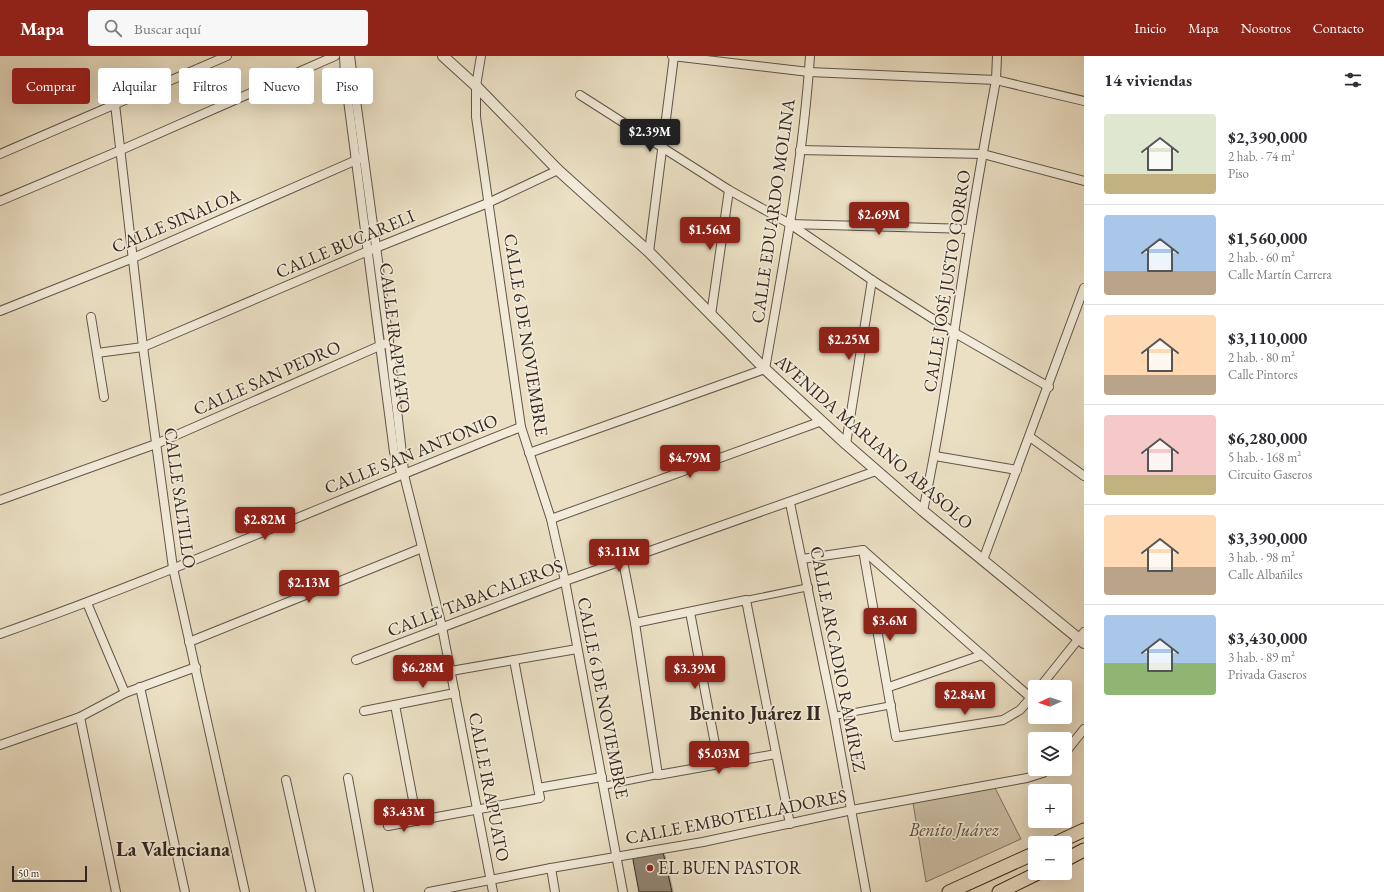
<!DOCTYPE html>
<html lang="es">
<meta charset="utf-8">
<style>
:root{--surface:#fff;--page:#f7f7f7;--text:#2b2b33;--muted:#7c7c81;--line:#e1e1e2;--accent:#8f2418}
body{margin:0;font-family:"EB Garamond",serif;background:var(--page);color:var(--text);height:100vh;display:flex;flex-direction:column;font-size:15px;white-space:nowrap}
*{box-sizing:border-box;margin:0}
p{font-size:13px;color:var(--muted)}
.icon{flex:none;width:22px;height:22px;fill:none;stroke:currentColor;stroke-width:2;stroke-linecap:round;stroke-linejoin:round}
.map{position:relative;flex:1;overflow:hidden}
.details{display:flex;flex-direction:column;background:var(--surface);width:300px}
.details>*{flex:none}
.hud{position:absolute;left:12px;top:12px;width:380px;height:36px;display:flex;gap:8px}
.needle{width:26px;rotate:267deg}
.tools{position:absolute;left:1028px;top:624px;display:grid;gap:8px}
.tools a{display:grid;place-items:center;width:44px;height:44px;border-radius:4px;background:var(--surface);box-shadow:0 4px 16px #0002;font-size:20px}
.scale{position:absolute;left:12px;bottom:10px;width:75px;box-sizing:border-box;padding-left:4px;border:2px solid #342721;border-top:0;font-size:11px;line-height:14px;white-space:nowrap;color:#342721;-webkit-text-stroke:3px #f2ebd9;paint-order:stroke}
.price{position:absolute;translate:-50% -34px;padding:0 9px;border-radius:4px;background:var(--accent);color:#fff;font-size:13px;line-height:26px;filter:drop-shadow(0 1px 2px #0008)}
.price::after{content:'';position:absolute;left:50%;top:24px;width:12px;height:9px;margin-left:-6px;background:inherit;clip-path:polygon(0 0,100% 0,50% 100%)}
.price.on{background:#222;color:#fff}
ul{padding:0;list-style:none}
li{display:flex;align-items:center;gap:12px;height:100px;padding:0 20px}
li+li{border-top:1px solid var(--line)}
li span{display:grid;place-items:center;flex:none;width:112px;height:80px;border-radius:4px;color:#555}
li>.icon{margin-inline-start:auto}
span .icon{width:48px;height:48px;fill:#fffc;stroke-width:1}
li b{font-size:17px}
h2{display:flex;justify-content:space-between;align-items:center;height:48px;padding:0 20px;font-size:17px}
.chip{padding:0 14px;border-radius:4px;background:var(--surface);box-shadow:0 4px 16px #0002;font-size:14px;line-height:36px}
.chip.on{background:var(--accent);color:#fff}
header{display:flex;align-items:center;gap:24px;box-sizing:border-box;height:56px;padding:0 20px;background:var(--accent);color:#fff}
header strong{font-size:19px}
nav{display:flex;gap:22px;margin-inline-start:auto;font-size:14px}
.search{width:280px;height:36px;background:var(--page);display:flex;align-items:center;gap:10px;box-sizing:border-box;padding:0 14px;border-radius:4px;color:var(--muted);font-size:15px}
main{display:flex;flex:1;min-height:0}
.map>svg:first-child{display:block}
</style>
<header>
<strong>Mapa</strong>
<div class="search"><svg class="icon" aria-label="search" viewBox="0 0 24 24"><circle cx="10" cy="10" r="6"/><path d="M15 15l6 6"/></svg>Buscar aquí</div>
<nav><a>Inicio</a><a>Mapa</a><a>Nosotros</a><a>Contacto</a></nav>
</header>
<main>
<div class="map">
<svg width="1084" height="836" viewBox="0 0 1084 836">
<defs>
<filter id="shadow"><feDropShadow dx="2" dy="3.5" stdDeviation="0" flood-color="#0004"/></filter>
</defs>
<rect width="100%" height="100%" fill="#ebe0c4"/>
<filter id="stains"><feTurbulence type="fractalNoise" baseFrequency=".005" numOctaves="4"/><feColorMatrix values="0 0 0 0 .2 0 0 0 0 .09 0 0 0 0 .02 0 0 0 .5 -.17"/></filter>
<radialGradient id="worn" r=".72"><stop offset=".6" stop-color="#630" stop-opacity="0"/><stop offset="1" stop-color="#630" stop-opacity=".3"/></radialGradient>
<polygon fill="#ccc1a8" stroke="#807464" points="994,730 1021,783 926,826 913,747"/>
<polygon fill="#938776" stroke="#342721" filter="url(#shadow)" points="663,796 672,836 639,836 633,804 634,800"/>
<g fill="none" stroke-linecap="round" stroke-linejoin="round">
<defs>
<g id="pedestrian">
<polyline points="746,544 809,531"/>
<polyline points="834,660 892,649"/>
<polyline points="603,730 658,719"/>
</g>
<g id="minor">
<polyline points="344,0 345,21 394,396 402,419"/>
<polyline points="350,0 389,286 405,423 442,571 493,836"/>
<polyline points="481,0 476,30 476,61 521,371 551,463 565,525 623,836"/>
<polyline points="672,0 809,16 996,24 1084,45"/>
<polyline points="580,39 729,134 790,168 872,224 955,277 1049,331"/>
<polyline points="115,48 143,291 173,512 245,836"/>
<polyline points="800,94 983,98 1084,125"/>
<polyline points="0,98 227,0"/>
<polyline points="0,145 121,94 335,0"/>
<polyline points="790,168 970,173"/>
<polyline points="649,196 674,0"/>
<polyline points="0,255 133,202 361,102"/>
<polyline points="711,259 729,134"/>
<polyline points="91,261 104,341"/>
<polyline points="97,297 143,291 368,195 488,147 558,114"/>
<polyline points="1030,381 1084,420"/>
<polyline points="846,388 872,224"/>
<path d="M 529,397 L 765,313 C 783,210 803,105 810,0"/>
<polyline points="935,400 1017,414"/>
<polyline points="0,444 156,388 384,288"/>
<polyline points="790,447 834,660 866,836"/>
<path d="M 923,455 C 943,361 955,267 970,173 C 978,123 987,73 996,24 L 997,0"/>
<polyline points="551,463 822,365"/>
<polyline points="863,494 896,681 1003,664 1020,654 1035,637"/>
<polyline points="802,503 863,494 1031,642"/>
<polyline points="983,504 1084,232"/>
<polyline points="623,505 635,567 658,719 776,698"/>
<polyline points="87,547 125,637"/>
<polyline points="690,556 719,709"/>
<polyline points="635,567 746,544 790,768"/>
<path d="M 0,578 C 176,516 347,439 521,371"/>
<polyline points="189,586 422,492"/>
<polyline points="356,604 565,525 876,415"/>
<polyline points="451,615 577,593"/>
<polyline points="140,631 185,836"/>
<polyline points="889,631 982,599"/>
<polyline points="1040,631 1084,576"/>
<polyline points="395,649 417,765"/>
<polyline points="364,655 455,637"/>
<polyline points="80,661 116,836"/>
<polyline points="0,689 80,661 125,637 196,611"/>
<polyline points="1065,697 1084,673"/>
<polyline points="348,722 369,836"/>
<polyline points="286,724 311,836"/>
<polyline points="538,732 602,721"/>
<polyline points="388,770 540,742 514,604"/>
<polyline points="551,812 555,836"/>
<polyline points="429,836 551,812 703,786 852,754 1027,722 1043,717 1048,713"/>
</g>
<polyline id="tertiary" points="443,0 476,30 558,114 649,196 765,313 846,388 923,455 1084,587"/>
<g id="primary">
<polyline points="1056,787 1084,774"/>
<polyline points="1065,804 1084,794"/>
<polyline points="949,836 1035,797"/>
<polyline points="999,836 1038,817"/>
</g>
</defs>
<use href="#pedestrian" stroke="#62554a" stroke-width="8"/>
<use href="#minor" stroke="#62554a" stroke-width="10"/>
<use href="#tertiary" stroke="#62554a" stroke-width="12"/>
<use href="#primary" stroke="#342721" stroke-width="15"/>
<use href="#pedestrian" stroke="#f2ebd9" stroke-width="6"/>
<use href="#minor" stroke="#f2ebd9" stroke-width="8"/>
<use href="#tertiary" stroke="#f2ebd9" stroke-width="10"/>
<use href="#primary" stroke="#ebe0c4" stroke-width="13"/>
</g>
<circle fill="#8f2418" stroke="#f2ebd9" stroke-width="1.5" cx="650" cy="812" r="4"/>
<g text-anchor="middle" stroke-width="3.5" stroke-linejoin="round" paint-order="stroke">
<g font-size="18" fill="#342721" stroke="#f2ebd9">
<text transform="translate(773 155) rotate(-82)" y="6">CALLE EDUARDO MOLINA</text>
<text transform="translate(176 165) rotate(-23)" y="6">CALLE SINALOA</text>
<text transform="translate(345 188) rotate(-23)" y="6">CALLE BUCARELI</text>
<text transform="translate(947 225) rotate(-81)" y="6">CALLE JOSÉ JUSTO CORRO</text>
<text transform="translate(526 279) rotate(81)" y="6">CALLE 6 DE NOVIEMBRE</text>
<text transform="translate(395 282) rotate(83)" y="6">CALLE IRAPUATO</text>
<text transform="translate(267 322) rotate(-24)" y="6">CALLE SAN PEDRO</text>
<text transform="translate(874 386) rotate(41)" y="6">AVENIDA MARIANO ABASOLO</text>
<text transform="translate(411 398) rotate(-22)" y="6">CALLE SAN ANTONIO</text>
<text transform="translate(180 442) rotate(82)" y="6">CALLE SALTILLO</text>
<text transform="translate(475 542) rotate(-21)" y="6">CALLE TABACALEROS</text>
<text transform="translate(838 603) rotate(79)" y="6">CALLE ARCADIO RAMÍREZ</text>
<text transform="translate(603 642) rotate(79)" y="6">CALLE 6 DE NOVIEMBRE</text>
<text transform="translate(489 731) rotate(79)" y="6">CALLE IRAPUATO</text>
<text transform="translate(736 761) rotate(-11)" y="6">CALLE EMBOTELLADORES</text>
</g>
<g font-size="18" font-style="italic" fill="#5a4e43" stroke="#f2ebd9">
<text x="954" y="780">Benito Juárez</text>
</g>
<g font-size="18" fill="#342721" stroke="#f2ebd9" text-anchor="start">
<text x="658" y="818">EL BUEN PASTOR</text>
</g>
<g font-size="20" font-weight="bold" fill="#342721" stroke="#f2ebd9">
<text x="755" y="664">Benito Juárez II</text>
<text x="173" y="800">La Valenciana</text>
</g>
</g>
<rect width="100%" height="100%" filter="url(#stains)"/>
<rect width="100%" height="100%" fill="url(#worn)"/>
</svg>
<div class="tools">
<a><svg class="needle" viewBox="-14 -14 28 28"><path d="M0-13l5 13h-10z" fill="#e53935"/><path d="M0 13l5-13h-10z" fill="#7c7c81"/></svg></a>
<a><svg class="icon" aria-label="layers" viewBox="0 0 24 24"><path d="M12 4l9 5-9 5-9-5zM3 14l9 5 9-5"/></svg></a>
<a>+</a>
<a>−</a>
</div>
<div class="scale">50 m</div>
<b class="price on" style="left:650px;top:97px">$2.39M</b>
<b class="price" style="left:879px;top:180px">$2.69M</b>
<b class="price" style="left:710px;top:195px">$1.56M</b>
<b class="price" style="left:849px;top:305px">$2.25M</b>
<b class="price" style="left:690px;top:423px">$4.79M</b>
<b class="price" style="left:265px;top:485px">$2.82M</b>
<b class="price" style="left:619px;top:517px">$3.11M</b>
<b class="price" style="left:309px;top:548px">$2.13M</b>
<b class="price" style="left:890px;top:586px">$3.6M</b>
<b class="price" style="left:423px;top:633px">$6.28M</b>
<b class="price" style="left:695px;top:634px">$3.39M</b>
<b class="price" style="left:965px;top:660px">$2.84M</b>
<b class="price" style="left:719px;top:719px">$5.03M</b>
<b class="price" style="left:404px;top:777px">$3.43M</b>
<div class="hud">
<a class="chip on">Comprar</a>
<a class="chip">Alquilar</a>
<a class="chip">Filtros</a>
<a class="chip">Nuevo</a>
<a class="chip">Piso</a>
</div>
</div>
<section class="details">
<h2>14 viviendas<svg class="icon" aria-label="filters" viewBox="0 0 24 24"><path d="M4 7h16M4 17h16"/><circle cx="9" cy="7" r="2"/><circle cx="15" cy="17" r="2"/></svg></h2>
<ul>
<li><span style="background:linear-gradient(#dfe7d0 75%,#c2b280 0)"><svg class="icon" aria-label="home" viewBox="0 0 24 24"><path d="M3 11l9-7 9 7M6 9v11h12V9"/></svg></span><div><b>$2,390,000</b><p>2 hab. · 74 m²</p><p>Piso</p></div></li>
<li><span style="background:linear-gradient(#a9c7e8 70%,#b9a48a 0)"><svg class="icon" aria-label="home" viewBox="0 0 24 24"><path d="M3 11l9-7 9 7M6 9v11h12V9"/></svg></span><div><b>$1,560,000</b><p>2 hab. · 60 m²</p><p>Calle Martín Carrera</p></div></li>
<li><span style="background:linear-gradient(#ffd9b3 75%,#b9a48a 0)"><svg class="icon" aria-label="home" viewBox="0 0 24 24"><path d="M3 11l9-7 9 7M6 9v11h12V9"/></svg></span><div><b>$3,110,000</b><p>2 hab. · 80 m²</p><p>Calle Pintores</p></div></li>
<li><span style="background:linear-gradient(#f6c9c9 75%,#c2b280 0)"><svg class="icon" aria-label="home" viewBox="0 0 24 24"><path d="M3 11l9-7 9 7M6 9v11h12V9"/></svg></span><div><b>$6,280,000</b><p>5 hab. · 168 m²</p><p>Circuito Gaseros</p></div></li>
<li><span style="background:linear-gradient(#ffd9b3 65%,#b9a48a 0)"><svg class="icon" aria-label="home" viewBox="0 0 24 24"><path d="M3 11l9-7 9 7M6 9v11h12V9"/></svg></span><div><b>$3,390,000</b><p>3 hab. · 98 m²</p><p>Calle Albañiles</p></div></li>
<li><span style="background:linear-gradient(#a9c7e8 60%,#8fb573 0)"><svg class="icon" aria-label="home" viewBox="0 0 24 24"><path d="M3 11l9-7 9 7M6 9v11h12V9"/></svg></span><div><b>$3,430,000</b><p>3 hab. · 89 m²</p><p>Privada Gaseros</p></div></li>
</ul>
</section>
</main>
